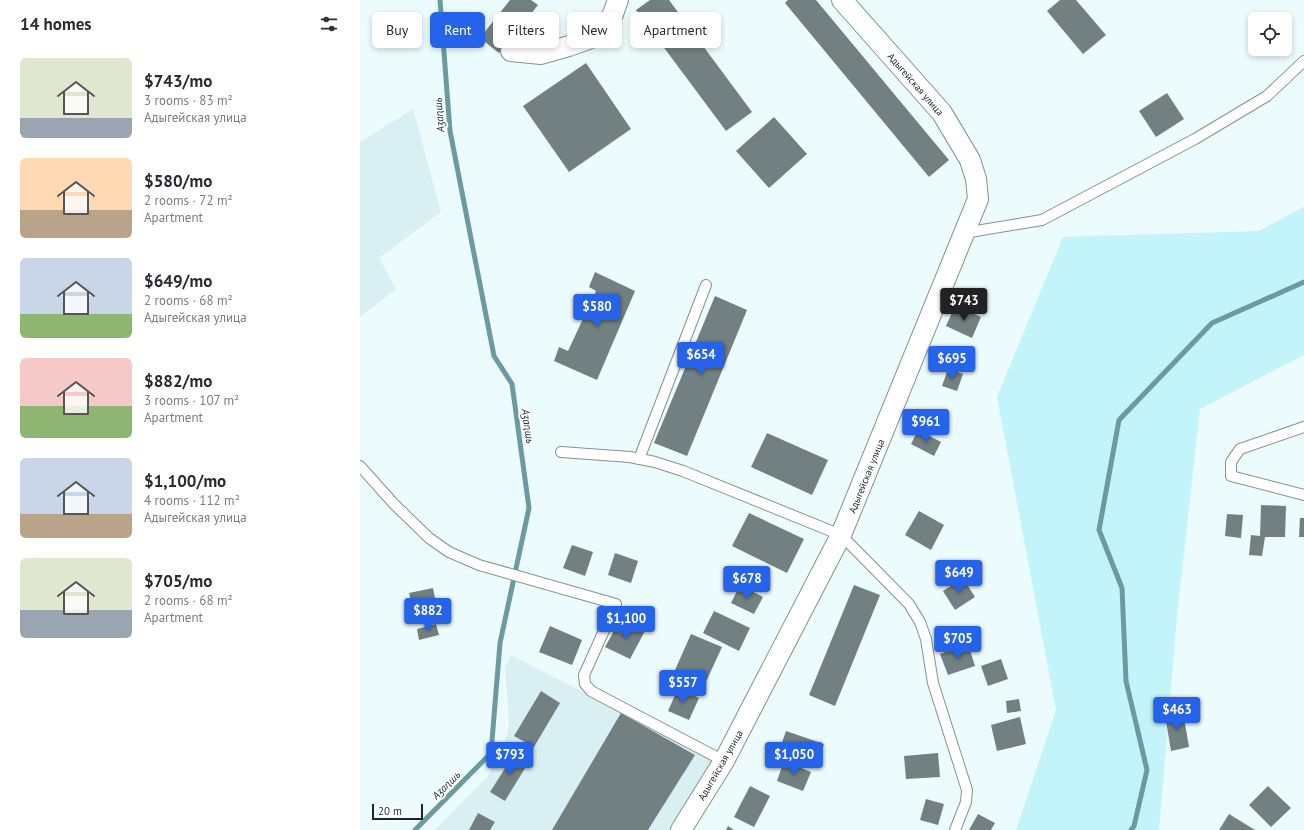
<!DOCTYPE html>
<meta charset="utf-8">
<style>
:root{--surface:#fff;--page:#f2f2f3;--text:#2b2b33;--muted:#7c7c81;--accent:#2563eb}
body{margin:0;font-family:"PT Sans",sans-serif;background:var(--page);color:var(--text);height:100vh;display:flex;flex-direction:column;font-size:15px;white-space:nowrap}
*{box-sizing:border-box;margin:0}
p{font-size:13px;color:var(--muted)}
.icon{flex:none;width:22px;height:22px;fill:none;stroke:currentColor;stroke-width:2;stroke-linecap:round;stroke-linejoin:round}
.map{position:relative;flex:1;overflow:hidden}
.sheet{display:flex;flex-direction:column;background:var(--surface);width:360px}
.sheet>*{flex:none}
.top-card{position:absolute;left:12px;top:12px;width:380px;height:36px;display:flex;gap:8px}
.fabs{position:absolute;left:888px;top:12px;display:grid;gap:8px}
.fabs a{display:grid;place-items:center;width:44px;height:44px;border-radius:6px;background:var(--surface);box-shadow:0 2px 6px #0003;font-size:20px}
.scale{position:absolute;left:12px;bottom:10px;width:51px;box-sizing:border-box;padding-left:4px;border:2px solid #1f2425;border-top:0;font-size:11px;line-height:14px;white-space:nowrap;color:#1f2425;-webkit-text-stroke:3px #fff;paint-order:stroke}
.price{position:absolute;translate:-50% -34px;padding:0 9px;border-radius:4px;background:var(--accent);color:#fff;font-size:13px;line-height:26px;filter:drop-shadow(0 1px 2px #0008)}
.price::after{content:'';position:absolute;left:50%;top:24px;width:12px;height:9px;margin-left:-6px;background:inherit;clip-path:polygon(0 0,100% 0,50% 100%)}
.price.on{background:#222;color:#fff}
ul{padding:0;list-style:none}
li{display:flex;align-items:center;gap:12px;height:100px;padding:0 20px}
li span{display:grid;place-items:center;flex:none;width:112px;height:80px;border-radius:6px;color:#555}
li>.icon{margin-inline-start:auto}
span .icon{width:48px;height:48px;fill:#fffc;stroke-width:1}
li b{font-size:17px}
h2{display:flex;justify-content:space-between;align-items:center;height:48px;padding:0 20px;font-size:17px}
.tag{padding:0 14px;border-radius:6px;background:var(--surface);box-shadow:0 2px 6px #0003;font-size:14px;line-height:36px}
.tag.on{background:var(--accent);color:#fff}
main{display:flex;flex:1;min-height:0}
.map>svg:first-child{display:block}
</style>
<main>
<section class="sheet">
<h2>14 homes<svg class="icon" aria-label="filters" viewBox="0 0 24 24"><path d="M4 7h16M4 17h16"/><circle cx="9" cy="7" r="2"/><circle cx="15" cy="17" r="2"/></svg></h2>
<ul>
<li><span style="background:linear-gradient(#dfe7d0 75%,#9aa5b1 0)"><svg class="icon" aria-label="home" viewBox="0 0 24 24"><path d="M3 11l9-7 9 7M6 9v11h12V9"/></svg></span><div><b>$743/mo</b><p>3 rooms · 83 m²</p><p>Адыгейская улица</p></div></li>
<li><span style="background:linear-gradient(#ffd9b3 65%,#b9a48a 0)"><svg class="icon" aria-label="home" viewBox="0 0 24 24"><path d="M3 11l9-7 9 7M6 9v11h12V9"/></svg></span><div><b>$580/mo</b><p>2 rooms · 72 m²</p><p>Apartment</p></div></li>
<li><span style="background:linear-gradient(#c9d6e8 70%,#8fb573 0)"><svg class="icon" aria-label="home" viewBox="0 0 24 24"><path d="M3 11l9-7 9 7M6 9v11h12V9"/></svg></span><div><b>$649/mo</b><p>2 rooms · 68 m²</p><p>Адыгейская улица</p></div></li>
<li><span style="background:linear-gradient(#f6c9c9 60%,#8fb573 0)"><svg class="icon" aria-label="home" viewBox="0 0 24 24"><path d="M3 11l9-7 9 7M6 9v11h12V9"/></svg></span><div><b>$882/mo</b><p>3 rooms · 107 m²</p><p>Apartment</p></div></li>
<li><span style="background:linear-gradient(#c9d6e8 70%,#b9a48a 0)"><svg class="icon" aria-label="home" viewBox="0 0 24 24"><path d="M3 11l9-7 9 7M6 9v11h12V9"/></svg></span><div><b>$1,100/mo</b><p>4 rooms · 112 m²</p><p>Адыгейская улица</p></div></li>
<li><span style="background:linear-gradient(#dfe7d0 65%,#9aa5b1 0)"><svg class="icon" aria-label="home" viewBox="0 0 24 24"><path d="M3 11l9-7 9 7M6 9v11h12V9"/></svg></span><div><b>$705/mo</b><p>2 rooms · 68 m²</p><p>Apartment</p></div></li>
</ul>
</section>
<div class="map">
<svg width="944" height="830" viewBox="0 0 944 830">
<rect width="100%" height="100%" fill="#ecfbfc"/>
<g fill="#d8f0f2">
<polygon points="53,109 81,212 19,258 36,289 0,317 0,142"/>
<polygon points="151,655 235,698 354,762 316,830 75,830 127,777 144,746 149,725 145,667"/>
</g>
<polygon fill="#c2f4f9" points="944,207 944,355 840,409 817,616 799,830 656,830 696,710 637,397 703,237 899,231"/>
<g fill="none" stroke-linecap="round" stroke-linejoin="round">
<g stroke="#6b9ba0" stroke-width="5">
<polyline points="55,830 131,753 140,643 169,508 152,384 134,356 90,131 80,0"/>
<polyline points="771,830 774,826 787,770 766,681 762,588 739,530 759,420 852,323 944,282"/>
</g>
</g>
<g fill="#738081">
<polygon points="150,0 171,0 178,5 139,53 120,38"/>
<polygon points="290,0 309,0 392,112 366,131 276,10"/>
<polygon points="428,0 456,0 589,160 569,177 425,3"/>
<polygon points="700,0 716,0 746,35 723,54 687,11"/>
<polygon points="226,63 271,129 209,172 163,106"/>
<polygon points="807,93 824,119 796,137 779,111"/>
<polygon points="414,117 447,154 409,188 376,151"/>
<polygon points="235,272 275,291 237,380 194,361 199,347 208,351 236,291 229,287"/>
<polygon points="355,296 387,310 327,456 294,443"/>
<polygon points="595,306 621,317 612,338 586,326"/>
<polygon points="588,369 603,374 597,391 582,386"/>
<polygon points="558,430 581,442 574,456 551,444"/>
<polygon points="407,433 468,460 452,495 391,467"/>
<polygon points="901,505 926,506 925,537 905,537 902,556 889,555 891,535 900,536"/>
<polygon points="559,511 584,525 571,550 545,535"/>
<polygon points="389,513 444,539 427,573 372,546"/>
<polygon points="867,514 883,515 881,538 865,536"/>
<polygon points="940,518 944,518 944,537 939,537"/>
<polygon points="212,545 233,552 225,576 203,568"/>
<polygon points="255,553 278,561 271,583 248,575"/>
<polygon points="603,578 615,597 595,610 583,591"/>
<polygon points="380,585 403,597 394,614 371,603"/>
<polygon points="494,585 520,595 475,706 449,695"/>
<polygon points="73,588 78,613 55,618 49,593"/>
<polygon points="354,611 390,628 379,651 343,633"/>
<polygon points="266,620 286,629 270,659 245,647 255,629 261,633"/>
<polygon points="76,624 79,635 59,640 57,629"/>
<polygon points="190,626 222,640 212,665 179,652"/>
<polygon points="331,634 362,647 345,684 315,670"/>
<polygon points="608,644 615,666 588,675 580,654"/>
<polygon points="641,659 648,679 628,686 621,666"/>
<polygon points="318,688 339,698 329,720 308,711"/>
<polygon points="181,691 200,703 174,747 154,736"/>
<polygon points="659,699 661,711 647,713 646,701"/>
<polygon points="823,712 829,747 811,751 805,715"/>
<polygon points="261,713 335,755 288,830 192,830"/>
<polygon points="660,717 666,744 637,751 631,725"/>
<polygon points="426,731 464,744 457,764 419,751"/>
<polygon points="156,751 170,760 145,801 130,792"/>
<polygon points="578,753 580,777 546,779 544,756"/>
<polygon points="424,761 451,772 443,791 417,781"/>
<polygon points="390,786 410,796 394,827 374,817"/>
<polygon points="908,786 931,808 911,827 889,805"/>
<polygon points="566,799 584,804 578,825 560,820"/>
<polygon points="118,813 135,822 130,830 109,830"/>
<polygon points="618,814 635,823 631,830 609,830"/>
<polygon points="869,814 895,830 859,830"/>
<polygon points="368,826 374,830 366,830"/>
</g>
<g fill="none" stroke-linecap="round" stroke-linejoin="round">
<defs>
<g id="lane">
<polyline points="604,233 682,220 835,139 907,96 944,61"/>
<polyline points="944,427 880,449 871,462 871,476 944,495"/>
<polyline points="201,452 270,457 295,462 323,471 481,535 549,604 560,622 566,639 573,683 607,790 606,802 595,830"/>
<polyline points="279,459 346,285"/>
<polyline points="0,466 34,504 69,538 89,552 119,565 256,604 224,675 225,684 231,691 364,761"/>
</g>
<g id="street">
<polyline points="151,51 181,54 209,46 239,35 253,14 258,0"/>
<polyline points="321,830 364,761 481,535 618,199 616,179 610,160 582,113 482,0"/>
</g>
</defs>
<use href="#lane" stroke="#849293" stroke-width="12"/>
<use href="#street" stroke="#849293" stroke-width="22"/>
<use href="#lane" stroke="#fff" stroke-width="10"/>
<use href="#street" stroke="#fff" stroke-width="20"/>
</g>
<g text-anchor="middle" stroke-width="4" stroke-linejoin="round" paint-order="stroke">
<g font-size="10" fill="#1f2425" stroke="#fff">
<text transform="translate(556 84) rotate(49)" y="4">Адыгейская улица</text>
<text transform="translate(506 476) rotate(-68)" y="4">Адыгейская улица</text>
<text transform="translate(360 765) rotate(-60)" y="4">Адыгейская улица</text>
</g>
<g font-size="11" font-style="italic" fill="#0d2f32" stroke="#fff">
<text transform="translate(79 115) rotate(-95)" y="4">Аӡаԥшь</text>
<text transform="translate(168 426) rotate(82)" y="4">Аӡаԥшь</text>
<text transform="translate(86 785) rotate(-45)" y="4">Аӡаԥшь</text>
</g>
</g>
</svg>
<div class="fabs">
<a><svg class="icon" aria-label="locate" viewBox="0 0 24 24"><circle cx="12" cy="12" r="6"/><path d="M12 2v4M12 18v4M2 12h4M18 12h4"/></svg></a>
</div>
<div class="scale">20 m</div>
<b class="price on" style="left:604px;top:322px">$743</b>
<b class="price" style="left:237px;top:328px">$580</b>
<b class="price" style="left:341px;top:376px">$654</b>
<b class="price" style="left:592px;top:380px">$695</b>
<b class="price" style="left:566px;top:443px">$961</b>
<b class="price" style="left:599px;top:594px">$649</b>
<b class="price" style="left:387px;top:600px">$678</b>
<b class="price" style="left:68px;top:632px">$882</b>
<b class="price" style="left:266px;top:640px">$1,100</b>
<b class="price" style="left:598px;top:660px">$705</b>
<b class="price" style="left:323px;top:704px">$557</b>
<b class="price" style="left:817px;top:731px">$463</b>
<b class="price" style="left:150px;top:776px">$793</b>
<b class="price" style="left:434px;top:776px">$1,050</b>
<div class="top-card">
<a class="tag">Buy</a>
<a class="tag on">Rent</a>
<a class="tag">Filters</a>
<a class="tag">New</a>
<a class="tag">Apartment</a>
</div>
</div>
</main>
